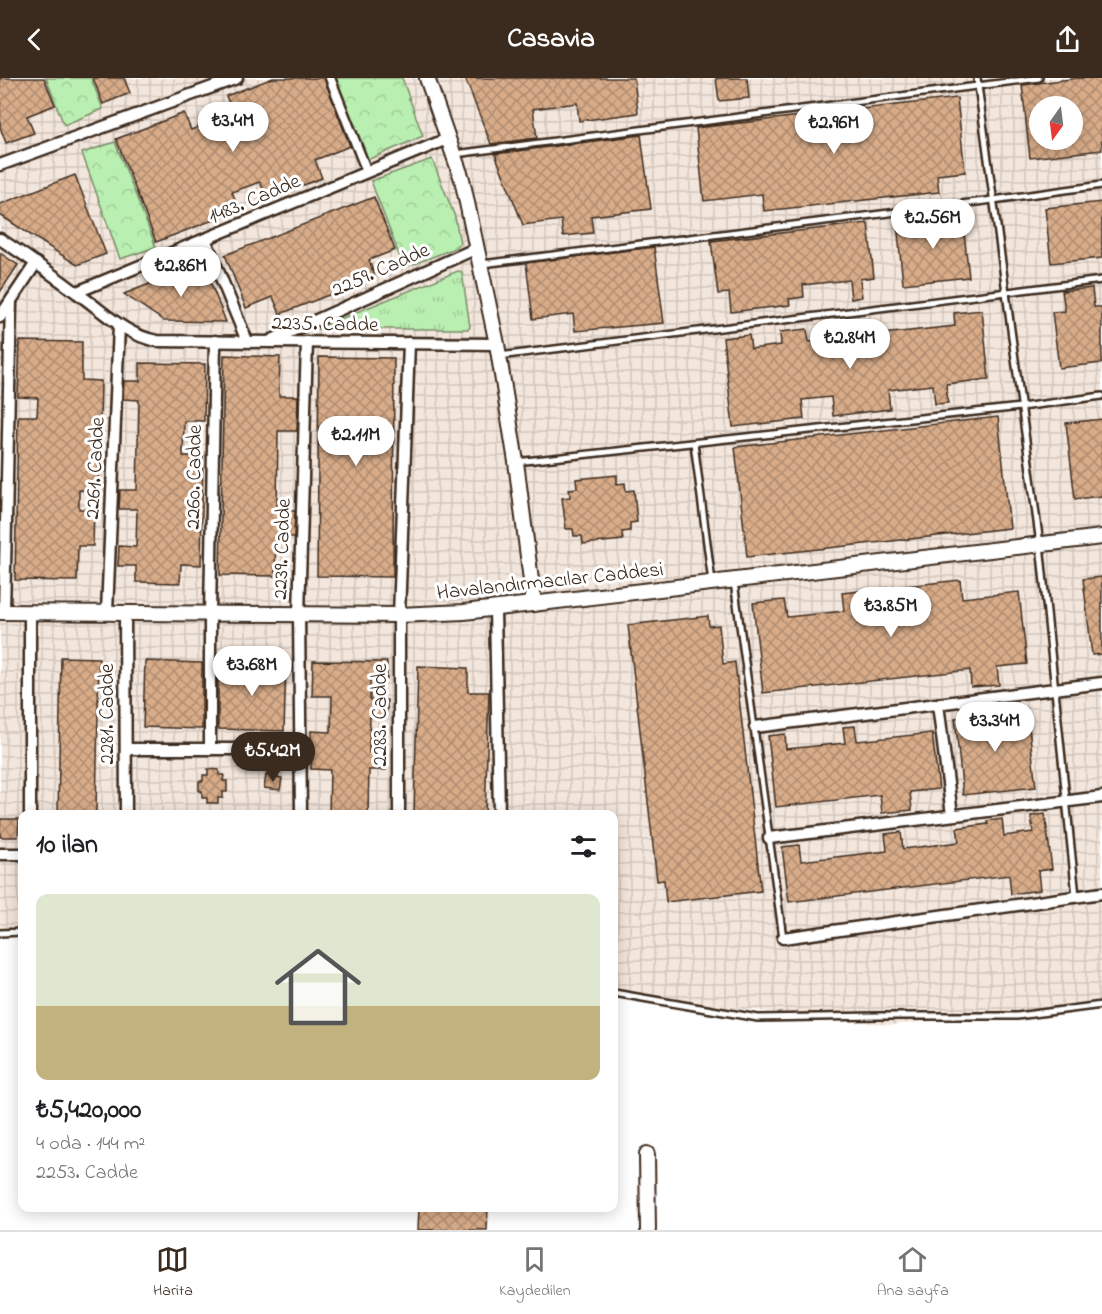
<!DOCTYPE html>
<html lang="tr">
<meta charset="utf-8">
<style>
:root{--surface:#fff;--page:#f2f2f2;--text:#202124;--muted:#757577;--line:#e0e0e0;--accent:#3b2a1e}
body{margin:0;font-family:"Indie Flower",sans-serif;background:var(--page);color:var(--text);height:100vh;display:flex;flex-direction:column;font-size:22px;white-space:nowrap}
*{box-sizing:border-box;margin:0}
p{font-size:20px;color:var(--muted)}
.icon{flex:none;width:33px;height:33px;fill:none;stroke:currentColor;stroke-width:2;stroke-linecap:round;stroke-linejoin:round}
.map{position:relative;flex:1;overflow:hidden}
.sheet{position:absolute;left:18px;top:732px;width:600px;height:402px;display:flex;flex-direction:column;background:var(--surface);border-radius:12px;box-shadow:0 3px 15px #0003}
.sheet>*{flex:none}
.needle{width:39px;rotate:194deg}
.fabs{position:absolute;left:1029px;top:18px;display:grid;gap:12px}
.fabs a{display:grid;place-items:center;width:54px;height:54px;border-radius:50%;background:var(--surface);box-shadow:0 3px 15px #0003;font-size:30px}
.price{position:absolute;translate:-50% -51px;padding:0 14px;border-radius:21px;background:#fff;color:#222;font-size:20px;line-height:39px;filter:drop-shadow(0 2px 3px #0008)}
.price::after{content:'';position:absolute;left:50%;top:36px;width:18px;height:14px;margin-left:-9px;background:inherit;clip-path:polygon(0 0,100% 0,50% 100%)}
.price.on{background:var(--accent);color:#fff}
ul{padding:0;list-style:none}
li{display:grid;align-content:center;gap:12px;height:318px;padding:0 18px}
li+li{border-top:2px solid var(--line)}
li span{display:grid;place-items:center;height:186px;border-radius:12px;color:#555}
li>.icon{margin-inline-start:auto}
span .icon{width:108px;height:108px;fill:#fffc;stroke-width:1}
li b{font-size:26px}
h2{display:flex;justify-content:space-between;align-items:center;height:72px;padding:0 18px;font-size:26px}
header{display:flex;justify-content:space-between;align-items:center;height:78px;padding:0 18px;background:var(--accent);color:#fff;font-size:27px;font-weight:700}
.dock{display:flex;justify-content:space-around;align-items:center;height:84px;border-top:2px solid var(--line);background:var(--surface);font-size:16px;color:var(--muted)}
.dock a{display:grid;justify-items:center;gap:3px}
.dock .on{color:var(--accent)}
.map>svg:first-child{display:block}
</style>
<header><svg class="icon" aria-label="back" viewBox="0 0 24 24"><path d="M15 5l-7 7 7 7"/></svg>Casavia<svg class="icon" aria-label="share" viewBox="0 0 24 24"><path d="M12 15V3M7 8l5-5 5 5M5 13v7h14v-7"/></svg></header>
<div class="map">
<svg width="1102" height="1152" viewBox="0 0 1102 1152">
<defs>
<pattern id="industrial-grid" width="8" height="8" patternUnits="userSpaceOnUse" patternTransform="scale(1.5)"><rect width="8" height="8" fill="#f3e6dc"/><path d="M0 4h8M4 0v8" fill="none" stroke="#d1c5bc"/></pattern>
<pattern id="grass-tufts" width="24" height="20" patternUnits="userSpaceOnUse" patternTransform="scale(1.5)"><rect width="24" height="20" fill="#b9efb1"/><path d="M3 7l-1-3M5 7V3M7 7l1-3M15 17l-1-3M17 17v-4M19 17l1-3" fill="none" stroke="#a0cd98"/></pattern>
<pattern id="forest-crowns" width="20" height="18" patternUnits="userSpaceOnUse" patternTransform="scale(1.5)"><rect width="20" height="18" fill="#b9efb1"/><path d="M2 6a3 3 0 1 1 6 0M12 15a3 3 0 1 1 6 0" fill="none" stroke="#a0cd98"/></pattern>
<pattern id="building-cross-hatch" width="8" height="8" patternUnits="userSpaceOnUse" patternTransform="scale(1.5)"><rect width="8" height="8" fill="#d8ac89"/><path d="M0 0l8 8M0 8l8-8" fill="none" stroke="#b08c6f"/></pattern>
</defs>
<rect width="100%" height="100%" fill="#fff"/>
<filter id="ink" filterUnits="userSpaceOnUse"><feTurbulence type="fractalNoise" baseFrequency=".0167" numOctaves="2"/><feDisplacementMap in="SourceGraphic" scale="12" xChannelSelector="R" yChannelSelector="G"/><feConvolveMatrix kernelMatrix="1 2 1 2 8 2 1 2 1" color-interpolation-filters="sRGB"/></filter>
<g filter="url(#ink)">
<path fill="url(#industrial-grid)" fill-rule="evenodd" d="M 0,0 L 1102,0 L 1102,927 L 890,947 L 614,917 L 614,736 L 22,736 L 22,855 L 0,853 ZM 1040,28 L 1072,28 L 1072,62 L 1040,62 Z"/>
<polygon fill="url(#grass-tufts)" stroke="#7a8c68" stroke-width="1.5" points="458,193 462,194 470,249 468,251 315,251"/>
<g fill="url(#forest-crowns)" stroke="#7a8c68" stroke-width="1.5">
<polygon points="46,0 91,0 103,31 64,47"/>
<polygon points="332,0 402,0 423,58 365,83"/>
<polygon points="115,64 156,169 120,181 82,75"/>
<polygon points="432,81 455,139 460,165 455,170 404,190 371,103"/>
</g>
<g fill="url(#building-cross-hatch)" stroke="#3b2a1e" stroke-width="1.5" fill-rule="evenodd">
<polygon points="0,0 44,0 55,27 27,38 34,55 6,65 0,49"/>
<polygon points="93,0 124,0 130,15 103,26"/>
<polygon points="273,0 324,0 350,68 315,82 322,100 267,121 260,104 232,114 239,132 156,164 116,61 184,35 191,52 233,35 226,18"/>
<polygon points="465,0 634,0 638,35 579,43 577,25 533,31 537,60 491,66"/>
<polygon points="716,0 747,0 749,20 719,23"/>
<path d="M 1079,0 L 1102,0 L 1102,72 L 1030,80 L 1022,7 ZM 1040,28 L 1072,28 L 1072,62 L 1040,62 Z"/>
<polygon points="957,20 965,94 937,97 939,114 764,133 762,116 704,123 696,50"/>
<polygon points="641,57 651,131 591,138 593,155 563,158 561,142 523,147 495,76"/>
<polygon points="75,97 106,176 77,187 0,137 0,126"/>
<polygon points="374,119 395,172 369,182 375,199 280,236 273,219 246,230 225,177"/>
<polygon points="1102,124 1102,180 1051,185 1045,130"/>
<polygon points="962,138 969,199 903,206 897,145"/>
<polygon points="868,145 874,199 860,201 862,219 851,221 849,202 803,207 804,219 789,221 790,227 731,234 729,215 718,216 711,163"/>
<polygon points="654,169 664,245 575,253 573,236 533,241 526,185"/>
<polygon points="0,175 18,187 0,214"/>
<polygon points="203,185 226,244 164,243 124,216"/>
<polygon points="1092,210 1094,229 1102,229 1102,285 1059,290 1052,234 1065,233 1062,213"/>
<polygon points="982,232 989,301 946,306 948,325 935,326 933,307 888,312 890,331 833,338 831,319 802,322 804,341 733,349 723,260 749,257 751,271 781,267 780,254 807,251 809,264 955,248 954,235"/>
<polygon points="20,263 82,264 82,302 101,303 98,413 79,412 79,431 94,431 93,468 78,468 77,503 15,502 18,338 37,338 38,320 18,319"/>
<polygon points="224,277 280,279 279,318 298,318 297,353 278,353 277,432 295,433 294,459 276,459 275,498 220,497"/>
<polygon points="319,279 394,280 393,499 317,498"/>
<polygon points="140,285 205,286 204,343 184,343 183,378 203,378 201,487 181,486 180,505 136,504 136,488 118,488 119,468 136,469 137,431 119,431 120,412 137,412 139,322 123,321 124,303 140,303"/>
<polygon points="998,339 1010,450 747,479 735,369"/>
<polygon points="1102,341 1102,418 1075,421 1066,345"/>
<polygon points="617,397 617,406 625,405 626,413 634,412 637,444 630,445 630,453 622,454 623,462 583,466 582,458 574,458 573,451 566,451 562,420 570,419 569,411 577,410 576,401"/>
<polygon points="1102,499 1102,576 1092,577 1083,501"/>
<polygon points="960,502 962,520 1019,514 1027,586 997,589 999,607 971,609 970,592 763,615 753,525 784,522 787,539 844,533 842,515"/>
<polygon points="708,538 709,548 719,547 723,586 735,584 761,813 666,824 664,802 657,803 628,547"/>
<polygon points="61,579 99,580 96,736 58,736"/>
<polygon points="145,583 202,585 202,651 143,649"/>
<polygon points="313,583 387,584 387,601 370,601 370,622 387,622 387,640 370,639 369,674 386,674 386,692 369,692 368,736 329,736 330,692 311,691 311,653 331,654 332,618 312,618"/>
<polygon points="218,585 286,587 284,653 218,651"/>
<polygon points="418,588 468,590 468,614 489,614 485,736 414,736"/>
<polygon points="1027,632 1036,709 963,717 955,640"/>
<polygon points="855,648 857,663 932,655 939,711 910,714 912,732 882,735 880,717 776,729 768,658 785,656 786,671 845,665 843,649"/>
<polygon points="208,691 219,692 219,697 224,697 223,703 227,703 227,714 223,714 223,720 218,720 218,725 207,725 207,720 202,720 202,713 199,713 199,703 203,703 203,697 208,697"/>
<polygon points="266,697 282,700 280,712 264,710"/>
<polygon points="1045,736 1052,791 1038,793 1040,812 1011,816 1009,797 789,824 782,769 799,767 801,783 887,773 885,756 901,754 903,771 959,764 957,750 988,746 987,743 1002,741 1004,758 1033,754 1031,738"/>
<polygon points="0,741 19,741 18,759 0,759"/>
<polygon points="419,1130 488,1130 487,1152 418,1152"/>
</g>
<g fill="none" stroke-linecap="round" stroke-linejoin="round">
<defs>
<g id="service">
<polyline points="977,0 1040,466 1076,818"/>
<polyline points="455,76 1039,0"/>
<polyline points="482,186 993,122 1102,107"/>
<polyline points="499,278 1102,202"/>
<polyline points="694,365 712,504"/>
<polyline points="516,384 1021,329 1102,318"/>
<polyline points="734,504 783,860"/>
<polyline points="0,855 22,854"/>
<polyline points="614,915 758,940 877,938 1017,938 1102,927"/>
</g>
<polyline id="pedestrian" points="330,0 367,94"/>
<g id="minor">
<polyline points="0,87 237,0"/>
<path d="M 0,161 C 26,178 52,196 77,215 C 103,233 125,257 157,263 L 497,266"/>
<polyline points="205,161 247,263"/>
<polyline points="77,214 447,61"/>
<polyline points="0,239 36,185"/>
<polyline points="272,262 477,170"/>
<polyline points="495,531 499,736"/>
<polyline points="4,534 11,223"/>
<polyline points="30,534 30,736"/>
<polyline points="107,534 119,247"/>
<polyline points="125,535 126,736"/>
<polyline points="938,626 952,737"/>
<polyline points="755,649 1102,605"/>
<polyline points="126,671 300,671"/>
<polyline points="210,671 210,535 215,263"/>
<polyline points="301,736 299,536 307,264"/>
<polyline points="399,736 399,537 409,265"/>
<polyline points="769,760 1102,719"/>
<polyline points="0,776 22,776"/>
<polyline points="783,860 1102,815"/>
</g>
<g id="tertiary">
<polyline points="427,0 462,101 497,266 516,384 534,526"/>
<polyline points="0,534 399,537 464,534 1102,459"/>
<polyline points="647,1076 648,1152"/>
</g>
</defs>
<use href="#service" stroke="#3b2a1e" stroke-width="10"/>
<use href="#pedestrian" stroke="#3b2a1e" stroke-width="13"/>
<use href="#minor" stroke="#3b2a1e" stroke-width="15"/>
<use href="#tertiary" stroke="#3b2a1e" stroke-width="18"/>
<use href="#service" stroke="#fff" stroke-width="5"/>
<use href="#pedestrian" stroke="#fff" stroke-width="8"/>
<use href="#minor" stroke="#fff" stroke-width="10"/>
<use href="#tertiary" stroke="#fff" stroke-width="14"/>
</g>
</g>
<g text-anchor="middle" stroke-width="6" stroke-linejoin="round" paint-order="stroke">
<g font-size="21" fill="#3b2a1e" stroke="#fff">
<text transform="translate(254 120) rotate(-23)" y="7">1483. Cadde</text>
<text transform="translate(380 191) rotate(-24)" y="7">2259. Cadde</text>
<text transform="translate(325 245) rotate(1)" y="7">2235. Cadde</text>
<text transform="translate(94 390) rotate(-87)" y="7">2261. Cadde</text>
<text transform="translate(193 399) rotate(-89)" y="7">2260. Cadde</text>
<text transform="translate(281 471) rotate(-88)" y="7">2239. Cadde</text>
<text transform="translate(550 502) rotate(-6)" y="7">Havalandırmacılar Caddesi</text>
<text transform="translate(106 636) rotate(-90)" y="7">2281. Cadde</text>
<text transform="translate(379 637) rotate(-90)" y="7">2283. Cadde</text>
</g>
</g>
</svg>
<div class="fabs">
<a><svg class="needle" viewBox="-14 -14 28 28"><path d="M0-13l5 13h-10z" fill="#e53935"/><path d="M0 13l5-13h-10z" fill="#757577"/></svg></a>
</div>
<b class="price" style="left:233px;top:75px">₺3.4M</b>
<b class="price" style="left:834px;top:77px">₺2.96M</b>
<b class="price" style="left:933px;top:172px">₺2.56M</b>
<b class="price" style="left:181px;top:220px">₺2.86M</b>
<b class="price" style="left:850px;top:292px">₺2.84M</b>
<b class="price" style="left:356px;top:389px">₺2.11M</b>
<b class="price" style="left:891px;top:560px">₺3.85M</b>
<b class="price" style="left:252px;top:619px">₺3.68M</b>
<b class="price" style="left:995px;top:675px">₺3.34M</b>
<b class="price on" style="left:273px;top:705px">₺5.42M</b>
<section class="sheet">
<h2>10 ilan<svg class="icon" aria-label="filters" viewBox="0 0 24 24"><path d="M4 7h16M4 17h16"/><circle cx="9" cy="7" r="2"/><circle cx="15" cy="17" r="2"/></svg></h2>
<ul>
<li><span style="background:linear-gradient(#dfe7d0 60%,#c2b280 0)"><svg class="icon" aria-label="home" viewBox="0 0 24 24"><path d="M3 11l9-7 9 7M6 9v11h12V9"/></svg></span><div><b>₺5,420,000</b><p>4 oda · 144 m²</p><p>2253. Cadde</p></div></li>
</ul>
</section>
</div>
<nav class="dock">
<a class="on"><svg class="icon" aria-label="map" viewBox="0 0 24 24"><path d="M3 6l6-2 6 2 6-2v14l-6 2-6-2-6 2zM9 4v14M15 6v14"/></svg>Harita</a>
<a><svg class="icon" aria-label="saved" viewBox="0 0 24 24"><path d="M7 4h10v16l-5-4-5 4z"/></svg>Kaydedilen</a>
<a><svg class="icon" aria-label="home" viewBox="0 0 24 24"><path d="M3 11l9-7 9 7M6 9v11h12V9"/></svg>Ana sayfa</a>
</nav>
